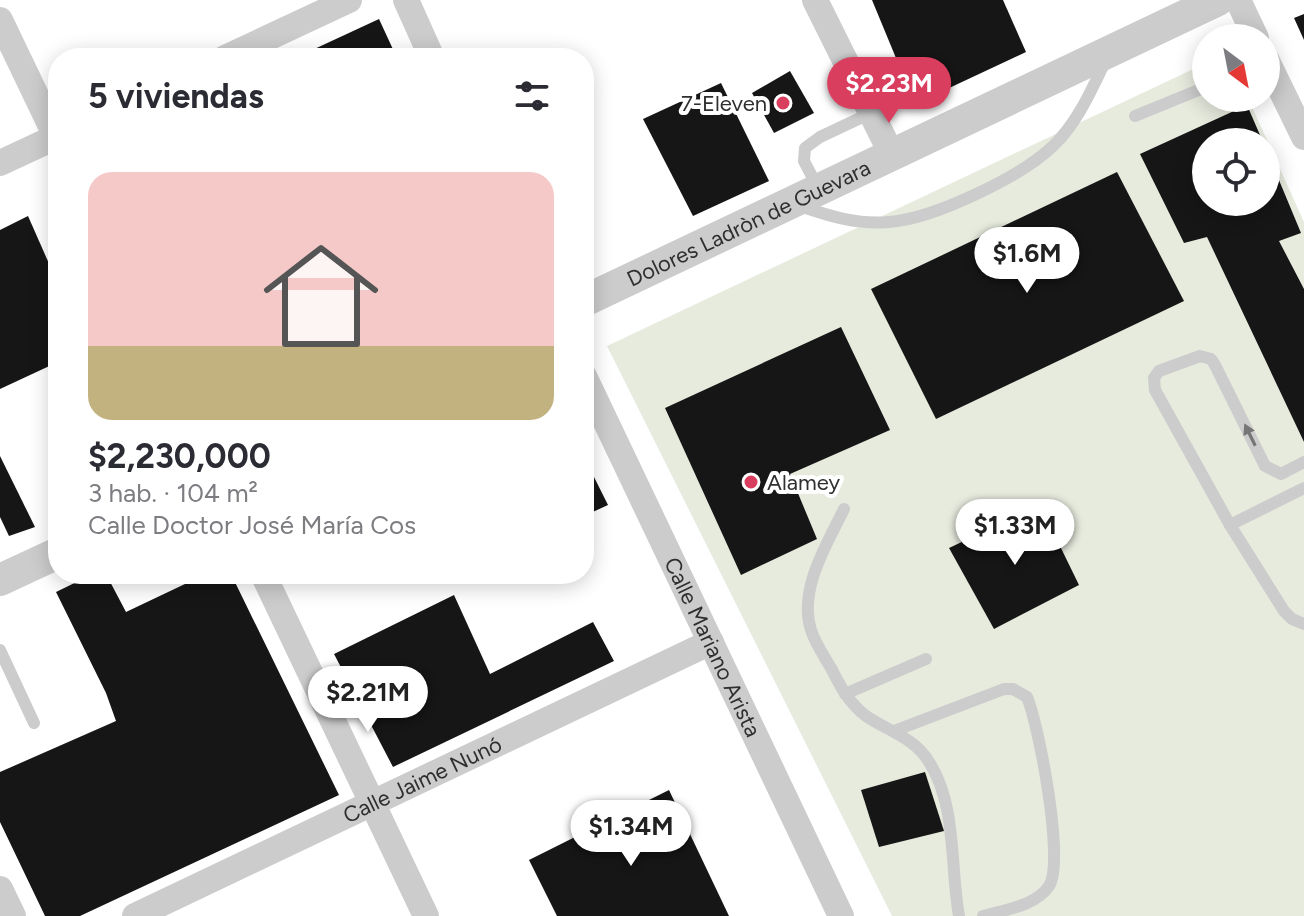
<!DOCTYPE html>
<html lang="es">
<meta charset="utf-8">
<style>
:root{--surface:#fff;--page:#f7f7f7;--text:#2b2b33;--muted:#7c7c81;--accent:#da3e5e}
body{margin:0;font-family:Figtree,sans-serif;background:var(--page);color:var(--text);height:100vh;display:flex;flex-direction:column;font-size:30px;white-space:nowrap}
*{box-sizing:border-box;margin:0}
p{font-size:26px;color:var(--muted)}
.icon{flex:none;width:44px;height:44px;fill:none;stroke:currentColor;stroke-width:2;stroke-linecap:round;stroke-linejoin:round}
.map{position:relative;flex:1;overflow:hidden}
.details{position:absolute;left:48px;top:48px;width:546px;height:536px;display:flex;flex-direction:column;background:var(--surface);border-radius:32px;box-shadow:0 4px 20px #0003}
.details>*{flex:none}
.needle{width:52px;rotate:148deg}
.controls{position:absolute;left:1192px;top:24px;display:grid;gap:16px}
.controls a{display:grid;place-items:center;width:88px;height:88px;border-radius:50%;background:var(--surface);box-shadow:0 4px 20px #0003;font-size:40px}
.price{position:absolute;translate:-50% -68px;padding:0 18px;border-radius:28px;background:#fff;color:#222;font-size:26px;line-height:52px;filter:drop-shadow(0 2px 4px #0008)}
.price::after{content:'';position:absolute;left:50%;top:48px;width:24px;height:18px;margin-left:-12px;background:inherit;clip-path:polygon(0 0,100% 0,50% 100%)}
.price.active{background:var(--accent);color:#fff}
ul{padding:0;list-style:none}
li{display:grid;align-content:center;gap:16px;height:424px;padding:0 40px}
li span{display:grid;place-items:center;height:248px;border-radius:24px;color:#555}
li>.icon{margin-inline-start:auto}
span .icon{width:144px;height:144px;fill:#fffc;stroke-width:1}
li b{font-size:34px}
h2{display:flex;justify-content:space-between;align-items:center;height:96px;padding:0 40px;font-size:34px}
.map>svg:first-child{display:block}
</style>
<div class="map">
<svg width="1304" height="916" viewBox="0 0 1304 916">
<rect width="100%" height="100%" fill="#fff"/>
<path fill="#e7ebde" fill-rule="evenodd" d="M 1206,63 L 1206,98 L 1248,98 L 1304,222 L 1304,916 L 892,916 L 607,346 ZM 1206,142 L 1266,142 L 1266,202 L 1206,202 Z"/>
<g fill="#161616">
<polygon points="872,0 1003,0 1026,52 915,104"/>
<polygon points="1304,14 1304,40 1294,18"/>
<polygon points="379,19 397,58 295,58"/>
<polygon points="790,71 814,113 774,133 752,93"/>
<polygon points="721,83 769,181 693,216 643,119"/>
<polygon points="1247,105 1263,142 1206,142 1206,202 1266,202 1266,149 1301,233 1279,241 1304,289 1304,442 1207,237 1184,243 1140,154"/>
<polygon points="1117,172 1184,301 936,419 871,289"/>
<polygon points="28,216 58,284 58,362 0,389 0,230"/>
<polygon points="841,327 890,430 790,474 817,539 741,575 665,408"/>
<polygon points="0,456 35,527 9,536 0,517"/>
<polygon points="584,457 608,505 584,516"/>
<polygon points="1040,505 1079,585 994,629 949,548"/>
<polygon points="93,574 106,574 126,612 206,574 231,574 339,795 80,916 45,916 0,822 0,772 116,721 106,693 56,592"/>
<polygon points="454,595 490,674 593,622 614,661 393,767 334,654"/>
<polygon points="925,772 944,831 879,847 861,790"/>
<polygon points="669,790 729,916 557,916 529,860"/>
</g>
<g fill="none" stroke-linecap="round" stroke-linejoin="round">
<g stroke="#ccc" stroke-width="12">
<polyline points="1135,116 1206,87"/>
<polyline points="818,188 804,161 805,148 820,137 871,113"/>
<path d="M 800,206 C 829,216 858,225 889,222 C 933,219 1023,176 1054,145 C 1077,123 1091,91 1105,62"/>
<polyline points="1304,462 1281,474 1265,466 1215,365 1211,359 1200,356 1159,371 1154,378 1155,390 1230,525 1284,611 1292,619 1304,624"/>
<path d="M 844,509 C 827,544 798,590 811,630 C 815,643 824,656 831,668 C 840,686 849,703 866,716 C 888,731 915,738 929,762 C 957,805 950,867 959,916"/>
<polyline points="1230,525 1304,488"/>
<polyline points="0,650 34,723"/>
<polyline points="845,694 926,659"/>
<path d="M 894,731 L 1004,689 L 1013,689 L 1027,697 C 1039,726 1065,862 1049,886 C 1036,906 1004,910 983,916"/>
</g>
<g stroke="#ccc" stroke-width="26">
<polyline points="406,0 432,58"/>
<polyline points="815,0 892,155"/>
<polyline points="1238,0 1256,38"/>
<polyline points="0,20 58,141"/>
<polyline points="225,58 349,0"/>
<polyline points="1266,59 1304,137"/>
<polyline points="0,163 58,136"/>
<path id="s1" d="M 584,376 L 841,916"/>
<polyline points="263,574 426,916"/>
<polyline points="0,889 13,916"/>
<path id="s2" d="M 135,916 L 711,642"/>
</g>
<g stroke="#ccc" stroke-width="32">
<path id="s3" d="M 584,301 L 1218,0"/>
<polyline points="0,580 58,553"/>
</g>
</g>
<defs><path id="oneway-solid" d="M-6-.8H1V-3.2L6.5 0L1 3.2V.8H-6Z" transform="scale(2)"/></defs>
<use fill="#767676" href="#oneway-solid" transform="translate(1250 435) rotate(-116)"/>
<g fill="#da3e5e" stroke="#fff" stroke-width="3">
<circle cx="783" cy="103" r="8"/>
<circle cx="751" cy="482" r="8"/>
</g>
<g text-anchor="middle" stroke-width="8" stroke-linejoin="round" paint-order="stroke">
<g font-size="22" fill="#2f2f2f" stroke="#fff" text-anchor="end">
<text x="767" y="111">7-Eleven</text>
<text x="767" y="490" text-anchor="start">Alamey</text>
</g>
<g font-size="22" fill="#2f2f2f" stroke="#fff">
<text dy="8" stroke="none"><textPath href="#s3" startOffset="182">Dolores Ladròn de Guevara</textPath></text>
<text dy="8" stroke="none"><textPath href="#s1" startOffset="300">Calle Mariano Arista</textPath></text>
<text dy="8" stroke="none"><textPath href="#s2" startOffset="318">Calle Jaime Nunó</textPath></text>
</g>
</g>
</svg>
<div class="controls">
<a><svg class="needle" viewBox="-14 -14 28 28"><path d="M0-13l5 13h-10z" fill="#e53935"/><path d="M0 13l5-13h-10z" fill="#7c7c81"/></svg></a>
<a><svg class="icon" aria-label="locate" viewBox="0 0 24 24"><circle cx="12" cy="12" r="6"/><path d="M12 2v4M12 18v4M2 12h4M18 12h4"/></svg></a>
</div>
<b class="price active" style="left:889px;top:125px">$2.23M</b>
<b class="price" style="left:1027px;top:295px">$1.6M</b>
<b class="price" style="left:1015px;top:567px">$1.33M</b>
<b class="price" style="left:368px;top:734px">$2.21M</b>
<b class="price" style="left:631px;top:868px">$1.34M</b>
<section class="details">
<h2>5 viviendas<svg class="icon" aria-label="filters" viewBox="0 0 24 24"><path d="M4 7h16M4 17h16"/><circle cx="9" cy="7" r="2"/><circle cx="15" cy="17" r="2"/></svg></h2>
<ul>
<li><span style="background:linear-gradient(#f6c9c9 70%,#c2b280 0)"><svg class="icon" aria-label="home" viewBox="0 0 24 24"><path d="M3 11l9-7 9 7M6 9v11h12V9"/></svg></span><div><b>$2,230,000</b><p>3 hab. · 104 m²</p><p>Calle Doctor José María Cos</p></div></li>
</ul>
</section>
</div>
